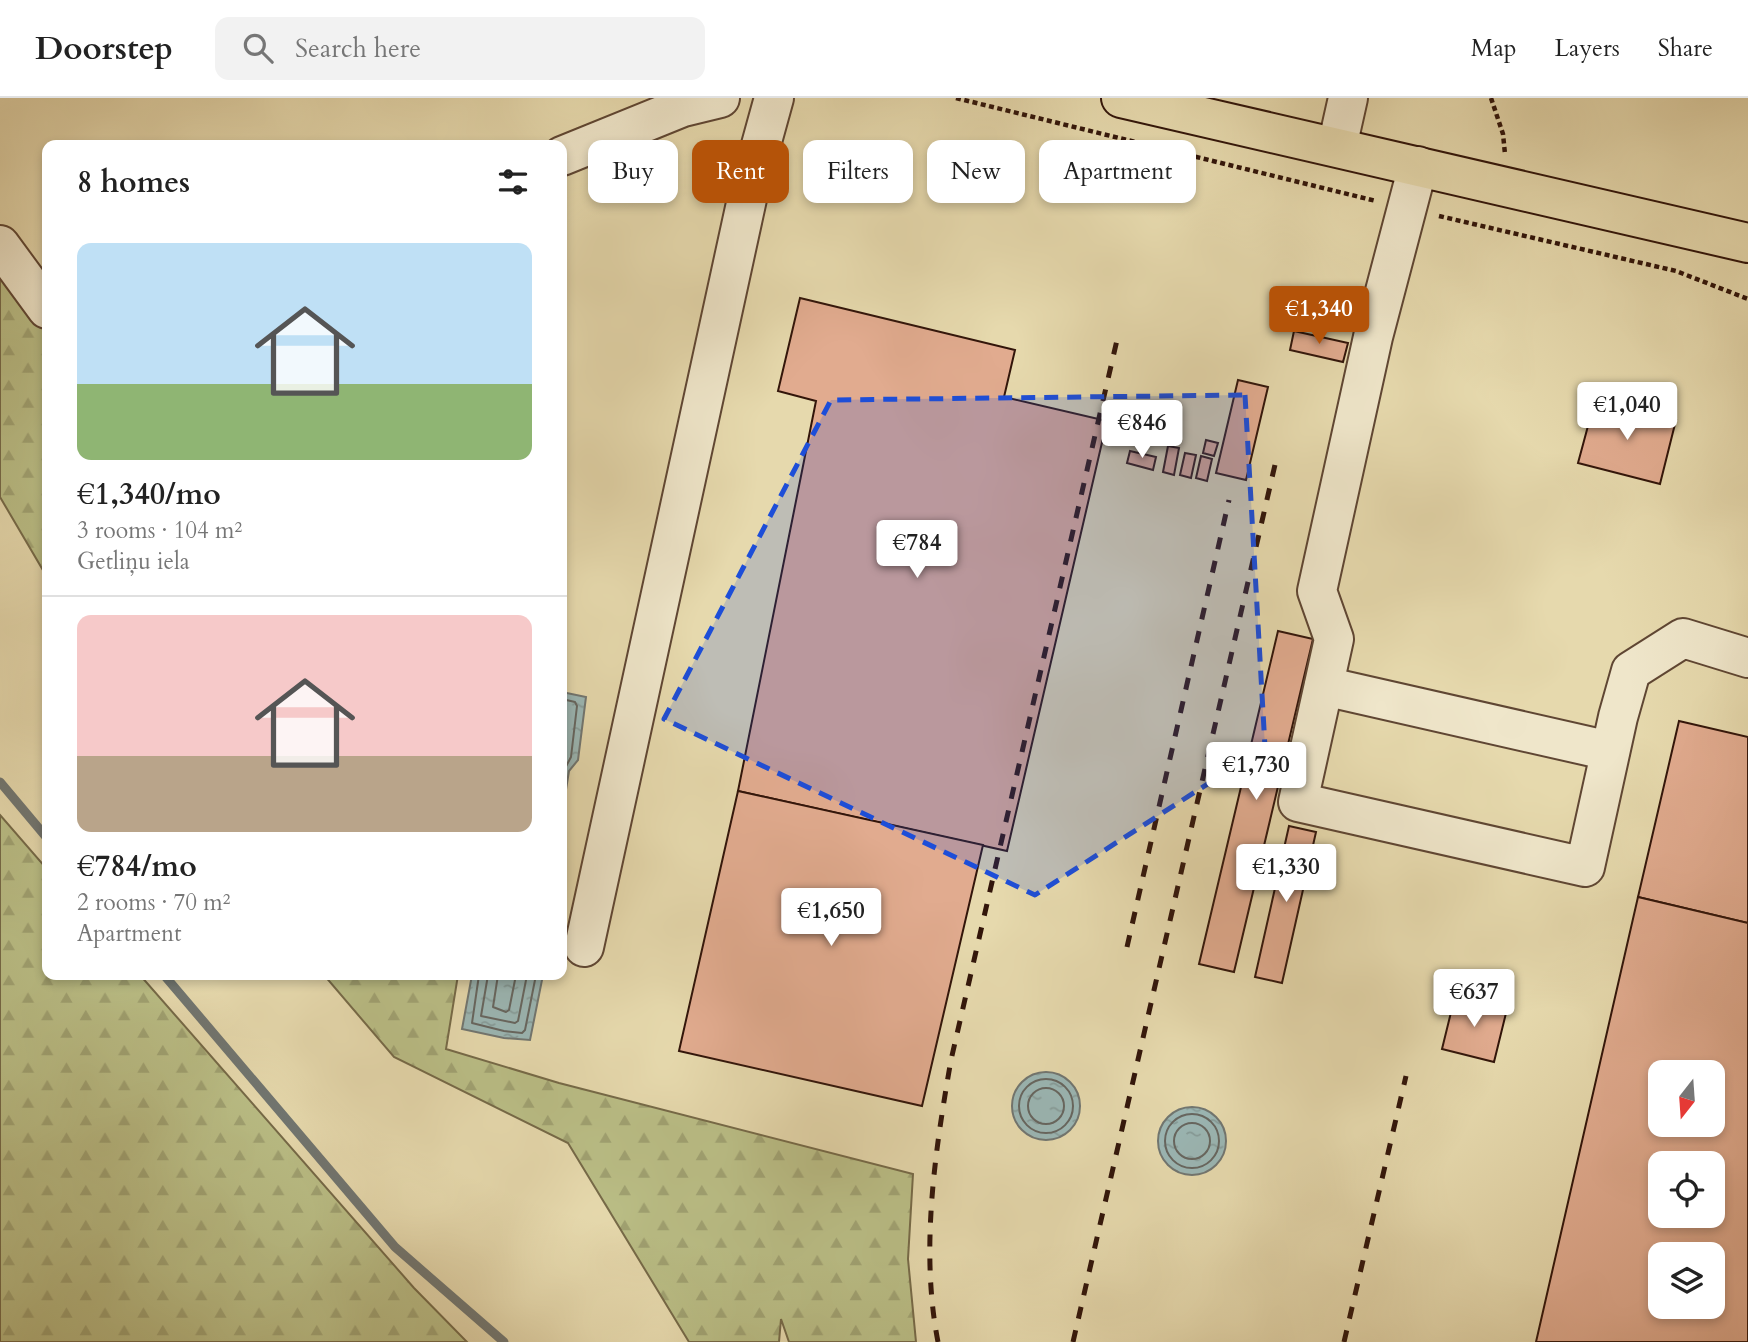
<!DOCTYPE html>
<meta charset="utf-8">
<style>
:root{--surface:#fff;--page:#f2f2f2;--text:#222;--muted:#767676;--line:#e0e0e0;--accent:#b45309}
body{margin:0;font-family:Cardo,serif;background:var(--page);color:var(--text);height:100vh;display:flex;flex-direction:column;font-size:26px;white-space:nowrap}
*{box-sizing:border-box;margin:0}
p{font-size:23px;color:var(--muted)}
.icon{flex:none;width:38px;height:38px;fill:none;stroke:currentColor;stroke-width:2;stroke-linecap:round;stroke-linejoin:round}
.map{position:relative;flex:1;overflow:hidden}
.sheet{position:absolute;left:42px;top:42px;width:525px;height:840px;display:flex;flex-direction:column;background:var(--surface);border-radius:14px;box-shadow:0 4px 10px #0003}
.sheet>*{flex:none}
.hud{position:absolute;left:588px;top:42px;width:665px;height:63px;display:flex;gap:14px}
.needle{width:46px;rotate:197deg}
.buttons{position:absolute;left:1648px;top:962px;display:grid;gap:14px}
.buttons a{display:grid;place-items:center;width:77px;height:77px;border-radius:14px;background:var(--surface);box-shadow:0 4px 10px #0003;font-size:35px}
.price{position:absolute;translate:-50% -60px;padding:0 16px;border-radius:7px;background:#fff;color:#222;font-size:23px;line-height:46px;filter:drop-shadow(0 2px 4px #0008)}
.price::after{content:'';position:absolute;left:50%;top:42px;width:21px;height:16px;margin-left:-10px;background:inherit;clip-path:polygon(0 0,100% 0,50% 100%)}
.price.selected{background:var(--accent);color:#fff}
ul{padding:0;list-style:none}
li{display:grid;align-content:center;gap:14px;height:371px;padding:0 35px}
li+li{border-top:2px solid var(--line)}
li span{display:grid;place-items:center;height:217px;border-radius:14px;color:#555}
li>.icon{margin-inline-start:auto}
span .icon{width:126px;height:126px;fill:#fffc;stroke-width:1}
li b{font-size:30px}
h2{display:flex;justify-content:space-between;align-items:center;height:84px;padding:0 35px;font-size:30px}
.tag{padding:0 24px;border-radius:14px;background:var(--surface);box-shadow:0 4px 10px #0003;font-size:24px;line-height:63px}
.tag.selected{background:var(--accent);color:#fff}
header{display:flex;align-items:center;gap:42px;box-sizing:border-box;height:98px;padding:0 35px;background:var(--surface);border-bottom:2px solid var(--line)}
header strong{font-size:33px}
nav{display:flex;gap:38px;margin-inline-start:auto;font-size:24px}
.search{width:490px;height:63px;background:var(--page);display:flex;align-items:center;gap:18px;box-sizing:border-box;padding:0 24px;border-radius:14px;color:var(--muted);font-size:26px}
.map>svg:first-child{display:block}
</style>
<header>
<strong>Doorstep</strong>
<div class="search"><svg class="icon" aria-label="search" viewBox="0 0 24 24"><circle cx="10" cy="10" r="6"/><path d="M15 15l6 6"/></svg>Search here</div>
<nav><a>Map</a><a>Layers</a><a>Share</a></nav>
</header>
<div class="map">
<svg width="1748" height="1244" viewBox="0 0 1748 1244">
<defs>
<pattern id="forest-firs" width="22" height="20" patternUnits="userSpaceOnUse" patternTransform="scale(1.75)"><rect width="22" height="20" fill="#babe86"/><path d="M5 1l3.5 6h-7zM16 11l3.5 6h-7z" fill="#a0a272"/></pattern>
<pattern id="water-ripples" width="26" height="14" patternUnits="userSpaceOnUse" patternTransform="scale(1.75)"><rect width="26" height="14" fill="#9bb7b5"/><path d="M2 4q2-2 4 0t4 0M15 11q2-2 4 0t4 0" fill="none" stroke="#869c9a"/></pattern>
</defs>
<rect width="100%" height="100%" fill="#e6d9ad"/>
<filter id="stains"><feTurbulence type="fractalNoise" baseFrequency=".00286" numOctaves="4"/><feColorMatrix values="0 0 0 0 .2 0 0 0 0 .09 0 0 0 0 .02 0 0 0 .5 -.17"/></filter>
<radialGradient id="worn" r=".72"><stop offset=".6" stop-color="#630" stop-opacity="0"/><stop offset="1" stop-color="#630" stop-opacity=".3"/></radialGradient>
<g fill="url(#forest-firs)" stroke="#766a48" stroke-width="2">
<polygon points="0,160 47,211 47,479 0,399"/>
<polygon points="0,717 47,771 47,877 140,877 414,1190 467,1244 0,1244"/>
<polygon points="324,877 458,877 446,951 559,985 913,1076 908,1161 916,1244 789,1244 781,1221 779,1244 689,1244 568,1045 394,959"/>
</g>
<g fill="url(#water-ripples)" stroke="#717671" stroke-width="2">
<polygon points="562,594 586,599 578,662 569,673 562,716"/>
<polygon points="472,877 543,877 530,942 504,940 462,931"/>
<circle cx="1046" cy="1008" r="34"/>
<circle cx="1192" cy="1043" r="34"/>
</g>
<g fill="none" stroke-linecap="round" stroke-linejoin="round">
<g stroke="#666660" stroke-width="2">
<polyline points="562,601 575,604 577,608 571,659 562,676"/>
<polyline points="479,877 472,925 504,933 522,935 525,932 536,877"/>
<polyline points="488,877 481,918 515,925 518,923 527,877"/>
<polyline points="498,877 493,909 506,914 509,912 516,877"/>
<circle cx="1046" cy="1008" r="27"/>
<circle cx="1046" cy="1008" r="18"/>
<circle cx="1192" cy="1043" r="27"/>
<circle cx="1192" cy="1043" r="18"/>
</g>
<g stroke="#717671" stroke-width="9">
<polyline points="0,684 47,740"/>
<polyline points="164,877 395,1149 504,1244"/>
</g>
</g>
<g fill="#e1ab8f" stroke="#32150a" stroke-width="2" fill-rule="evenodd">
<polygon points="800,200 1015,252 1004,299 1107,323 1007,753 738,693 816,303 778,293"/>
<polygon points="1294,233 1348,245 1343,264 1290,252"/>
<polygon points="1238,282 1268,289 1246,382 1216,375"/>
<polygon points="1595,302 1676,322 1660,386 1578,365"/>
<polygon points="1206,342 1218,345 1214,358 1203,355"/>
<polygon points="1168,348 1179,350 1174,377 1163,374"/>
<polygon points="1130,353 1156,359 1153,372 1127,365"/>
<polygon points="1185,355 1196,357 1191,380 1180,377"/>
<polygon points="1201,358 1212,361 1207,383 1196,380"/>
<polygon points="1278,533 1313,541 1234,874 1199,866"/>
<polygon points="1679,623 1748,639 1748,825 1638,799"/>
<polygon points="738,693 983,747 922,1008 679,953"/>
<polygon points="1289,728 1316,734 1282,885 1255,879"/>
<path d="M 1638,799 L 1748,825 L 1748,1244 L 1536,1244 ZM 1661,975 L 1713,975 L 1713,1027 L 1661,1027 ZM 1661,1066 L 1713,1066 L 1713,1118 L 1661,1118 ZM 1661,1157 L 1713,1157 L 1713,1209 L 1661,1209 Z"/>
<polygon points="1455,898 1507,911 1494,964 1442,951"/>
</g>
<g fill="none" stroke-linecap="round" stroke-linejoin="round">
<defs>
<g id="minor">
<polyline points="1337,49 1348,0"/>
<polyline points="562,58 683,9 720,0"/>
<polyline points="1418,68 1373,239 1317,493 1334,541 1298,704 1585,769 1618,619 1631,573 1683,540 1748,560"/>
<polyline points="0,147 47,211"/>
<polyline points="1324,588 1610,653"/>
<polyline points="584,849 750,87 774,0"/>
</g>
<polyline id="major" points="1121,0 1748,145"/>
</defs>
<use href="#minor" stroke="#5f4633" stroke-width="42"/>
<use href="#major" stroke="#32150a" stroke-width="42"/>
<g stroke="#32150a" stroke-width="4.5" stroke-dasharray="5 3.5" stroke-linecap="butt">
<polyline points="956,0 1376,103"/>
<polyline points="1491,0 1503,36 1505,56"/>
<polyline points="1439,118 1676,173 1748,201"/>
</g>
<use href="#minor" stroke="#efe6ca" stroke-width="38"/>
<use href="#major" stroke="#e6d9ad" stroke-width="38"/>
<g stroke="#32150a" stroke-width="5" stroke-dasharray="12 12" stroke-linecap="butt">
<polyline points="1127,849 1229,402"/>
<path d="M 938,1244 C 920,1152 935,1053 951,962 L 1117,242"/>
<polyline points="1073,1244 1277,358"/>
<polyline points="1344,1244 1406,978"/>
</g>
</g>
<path fill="#1d4ed8" fill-opacity="0.2" stroke="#1d4ed8" stroke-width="5" stroke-dasharray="14 9" stroke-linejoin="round" d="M 1245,297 L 1265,649 L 1035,797 L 664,621 L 831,302 Z"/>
<rect width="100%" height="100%" filter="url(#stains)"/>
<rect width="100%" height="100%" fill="url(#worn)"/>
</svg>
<div class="buttons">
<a><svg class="needle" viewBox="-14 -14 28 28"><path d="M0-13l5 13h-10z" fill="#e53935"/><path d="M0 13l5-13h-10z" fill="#767676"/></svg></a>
<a><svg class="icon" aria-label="locate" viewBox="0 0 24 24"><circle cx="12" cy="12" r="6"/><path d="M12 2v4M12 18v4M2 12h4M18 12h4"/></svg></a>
<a><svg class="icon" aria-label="layers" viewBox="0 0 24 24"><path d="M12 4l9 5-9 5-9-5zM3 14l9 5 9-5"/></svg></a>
</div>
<b class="price selected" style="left:1319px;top:248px">€1,340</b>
<b class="price" style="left:1627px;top:344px">€1,040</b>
<b class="price" style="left:1142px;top:362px">€846</b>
<b class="price" style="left:917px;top:482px">€784</b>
<b class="price" style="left:1256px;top:704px">€1,730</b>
<b class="price" style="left:1286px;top:806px">€1,330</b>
<b class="price" style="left:831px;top:850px">€1,650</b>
<b class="price" style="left:1474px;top:931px">€637</b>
<div class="hud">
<a class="tag">Buy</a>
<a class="tag selected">Rent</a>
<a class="tag">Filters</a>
<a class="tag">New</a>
<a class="tag">Apartment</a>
</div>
<section class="sheet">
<h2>8 homes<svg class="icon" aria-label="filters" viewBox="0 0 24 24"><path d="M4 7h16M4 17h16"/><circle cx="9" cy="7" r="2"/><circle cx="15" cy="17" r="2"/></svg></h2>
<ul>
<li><span style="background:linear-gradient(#bfe0f5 65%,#8fb573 0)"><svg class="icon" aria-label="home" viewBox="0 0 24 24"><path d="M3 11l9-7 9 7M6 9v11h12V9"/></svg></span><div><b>€1,340/mo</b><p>3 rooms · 104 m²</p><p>Getliņu iela</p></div></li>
<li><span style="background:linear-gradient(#f6c9c9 65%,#b9a48a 0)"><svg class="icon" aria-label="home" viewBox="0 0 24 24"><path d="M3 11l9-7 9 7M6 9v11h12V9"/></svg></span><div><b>€784/mo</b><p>2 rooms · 70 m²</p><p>Apartment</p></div></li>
</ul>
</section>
</div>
